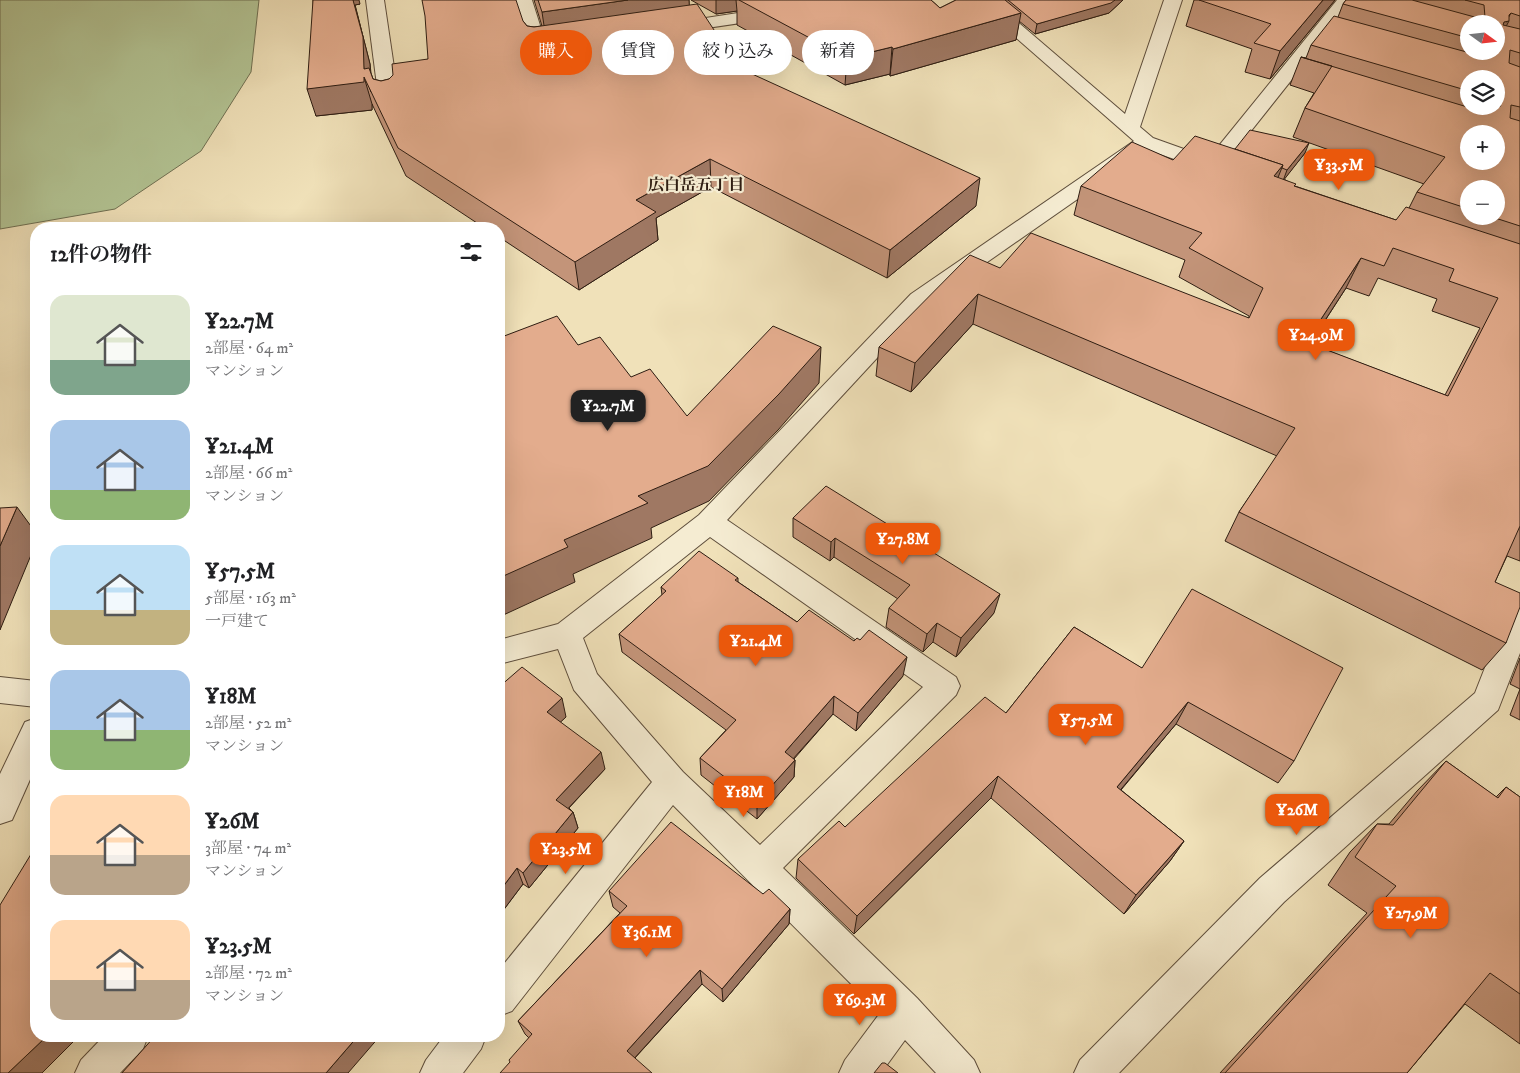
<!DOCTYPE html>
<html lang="ja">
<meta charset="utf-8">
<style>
:root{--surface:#fff;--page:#f6f6f6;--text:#202124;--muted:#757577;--accent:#ea580c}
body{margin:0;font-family:"IM FELL DW Pica","Noto Serif JP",serif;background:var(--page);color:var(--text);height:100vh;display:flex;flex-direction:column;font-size:19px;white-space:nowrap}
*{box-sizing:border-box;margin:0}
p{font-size:16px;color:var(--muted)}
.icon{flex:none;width:28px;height:28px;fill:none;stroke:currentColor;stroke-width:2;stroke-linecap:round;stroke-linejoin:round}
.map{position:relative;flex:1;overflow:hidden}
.drawer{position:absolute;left:30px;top:222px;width:475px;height:820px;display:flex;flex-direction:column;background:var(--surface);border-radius:20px;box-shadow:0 5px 20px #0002}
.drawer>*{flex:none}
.banner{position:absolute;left:520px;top:30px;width:475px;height:45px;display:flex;gap:10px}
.needle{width:32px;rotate:105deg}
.buttons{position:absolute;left:1460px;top:15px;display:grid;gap:10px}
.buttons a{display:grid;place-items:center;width:45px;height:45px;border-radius:50%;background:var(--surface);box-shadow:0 5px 20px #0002;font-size:25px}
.price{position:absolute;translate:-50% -42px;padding:0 11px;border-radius:10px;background:var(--accent);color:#fff;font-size:16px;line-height:32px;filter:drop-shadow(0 1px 2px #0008)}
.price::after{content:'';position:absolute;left:50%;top:30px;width:15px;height:11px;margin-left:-8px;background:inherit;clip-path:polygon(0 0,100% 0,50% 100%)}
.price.on{background:#222;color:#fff}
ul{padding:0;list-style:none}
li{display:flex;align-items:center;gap:15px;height:125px;padding:0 20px}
li span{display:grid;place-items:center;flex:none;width:140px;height:100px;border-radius:15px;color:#555}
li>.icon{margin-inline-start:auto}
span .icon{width:60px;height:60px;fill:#fffc;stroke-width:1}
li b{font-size:21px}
h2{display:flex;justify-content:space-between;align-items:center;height:60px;padding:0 20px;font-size:21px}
.pill{padding:0 18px;border-radius:22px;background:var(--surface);box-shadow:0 5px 20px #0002;font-size:18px;line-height:45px}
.pill.on{background:var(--accent);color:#fff}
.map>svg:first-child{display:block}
</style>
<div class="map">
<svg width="1520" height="1073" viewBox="0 0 1520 1073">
<rect width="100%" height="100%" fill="#f0e1b9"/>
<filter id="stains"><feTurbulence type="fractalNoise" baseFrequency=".004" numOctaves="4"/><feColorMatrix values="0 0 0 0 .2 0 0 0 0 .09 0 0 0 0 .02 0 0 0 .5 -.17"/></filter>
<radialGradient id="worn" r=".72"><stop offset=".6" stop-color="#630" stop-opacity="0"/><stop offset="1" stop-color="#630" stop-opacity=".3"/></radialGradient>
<polygon fill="#b3c494" stroke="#707053" points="0,0 259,0 251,72 201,151 115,209 0,229"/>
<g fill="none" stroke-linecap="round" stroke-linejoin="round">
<defs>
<g id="minor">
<polygon points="366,0 384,0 399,101 396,105 389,107 382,105 379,101"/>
<polygon points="514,0 532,0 545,41 560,41 563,45 560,49 538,52 532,51"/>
<polygon points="758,0 776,0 784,13 781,17 775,18 673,33 667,32 664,28 667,24 673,23 764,9"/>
<path d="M 973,0 L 992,0 L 1125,114 L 1164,0 L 1182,0 L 1140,127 L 1153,138 L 1209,158 L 1337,0 L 1355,0 L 1220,170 L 1213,172 L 1206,170 L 1148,150 L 927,304 L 727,520 L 956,677 L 960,686 L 956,695 L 783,868 L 917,998 L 974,1060 L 980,1073 L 936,1073 L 905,1040 L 881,1073 L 839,1073 L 845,1060 L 880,1013 L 673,805 L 512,1011 L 499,1016 L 499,970 L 652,782 L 574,690 L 558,649 L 499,664 L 499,640 L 558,624 L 699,515 L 911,294 L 1134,141 ZM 710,537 L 923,687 L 760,845 L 683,772 L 597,674 L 583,638 Z"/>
<polygon points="1520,602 1520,653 1498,710 1284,902 1119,1073 1074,1073 1080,1060 1260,878 1475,693 1506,614 1510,606"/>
<polygon points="0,677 36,681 36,707 0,703"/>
<polygon points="36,718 36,766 12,820 0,824 0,774 25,722"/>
<polygon points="104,1036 148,1036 143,1049 120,1073 75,1073 81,1060"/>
<polygon points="444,1036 486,1036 481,1049 463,1073 420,1073 426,1060"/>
</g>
</defs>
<use href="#minor" stroke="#5e4e3c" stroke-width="2"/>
<use href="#minor" fill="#f5ecd2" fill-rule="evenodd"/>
</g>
<g fill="#c39479" stroke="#2e1d12" fill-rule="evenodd">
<polygon points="313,0 360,4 355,5 370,64 371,73 373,79 381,81 389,79 428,59 523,21 527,26 534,27 542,26 534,0 689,0 689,5 739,68 976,206 887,278 711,187 656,218 658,240 579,290 499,237 499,229 486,229 406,176 372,104 372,110 316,116"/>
<polygon points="691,0 931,0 940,8 956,0 1123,0 1109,13 1035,34 1019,21 1016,40 890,76 890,74 845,85 737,25 737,11 716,14"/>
<polygon points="1194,0 1335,0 1270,79 1245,72 1252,49 1186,26"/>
<path d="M 1346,0 L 1520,0 L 1520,561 L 1507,556 L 1495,582 L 1506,643 L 1482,670 L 1225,541 L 1239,512 L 1277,456 L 973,324 L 911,392 L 876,376 L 879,347 L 1000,268 L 1249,318 L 1249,316 L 1179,277 L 1185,260 L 1074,215 L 1081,186 L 1173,160 L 1235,149 L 1305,153 L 1284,179 L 1295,186 L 1396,220 L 1409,208 L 1417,192 L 1424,184 L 1293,137 L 1305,108 L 1314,93 L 1290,85 L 1301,57 L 1306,58 L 1311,45 L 1338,17 L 1343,4 ZM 1469,24 L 1496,24 L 1496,51 L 1469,51 ZM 1469,79 L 1496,79 L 1496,106 L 1469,106 ZM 1469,189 L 1496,216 L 1469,216 ZM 1378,278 L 1437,299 L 1432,311 L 1480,328 L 1445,395 L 1310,344 L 1346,288 L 1369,296 Z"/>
<polygon points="793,518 994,613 956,657 933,642 923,652 886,627 889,608 898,599 834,557 830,561 793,537"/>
<polygon points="738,578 738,582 797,622 903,676 856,731 833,714 794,759 795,760 794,777 757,819 701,775 700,758 726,730 622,652 619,634 662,595 661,587"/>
<polygon points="1074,627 1294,761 1278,783 1176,724 1121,790 1184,841 1170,861 1124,914 991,798 854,934 796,878 798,859 845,827 1006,713"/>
<polygon points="1520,658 1520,720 1510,715 1520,689 1510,684"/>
<polygon points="499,687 566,717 560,722 605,769 569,808 573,812 578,828 529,888 523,884 499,916"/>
<polygon points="1446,761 1496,797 1506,787 1520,797 1520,1044 1465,1004 1407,1073 1220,1073 1367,913 1328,885 1350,852 1377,824 1389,824 1417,791"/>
<polygon points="609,891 763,894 790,909 789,924 723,1002 702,984 635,1058 510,1062 529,1038 525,1034 518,1021 620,913 613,907"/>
</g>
<g fill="#9f7863" stroke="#2e1d12">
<polygon points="353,0 359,0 360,4 355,5 370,64 371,92 364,69"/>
<polygon points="628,0 689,0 690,18 546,39 542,12"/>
<polygon points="716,0 736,0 737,11 716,14"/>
<polygon points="1115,0 1123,0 1109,13 1035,34 1037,24"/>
<polygon points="1323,0 1335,0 1270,79 1280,51"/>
<polygon points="1021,13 1016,40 890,76 893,49"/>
<polygon points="1511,13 1506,22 1509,21 1496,45 1496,37 1504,22 1509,15"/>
<polygon points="892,47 890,74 845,85 847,58"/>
<polygon points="364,77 372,104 372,110 316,116 307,89"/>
<polygon points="1309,143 1305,153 1283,181 1287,170"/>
<polygon points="710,159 711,187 656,218 658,240 579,290 575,262 636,200"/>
<polygon points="1283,165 1271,195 1274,176"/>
<polygon points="980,178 976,206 887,278 890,250"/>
<polygon points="1361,258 1346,288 1292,371 1306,342"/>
<polygon points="978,294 973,324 911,392 915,363"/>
<polygon points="821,347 819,383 778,430 709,501 651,528 652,538 573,574 575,582 499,617 499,578 638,496"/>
<polygon points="17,507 36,533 36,543 0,630 0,546"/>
<polygon points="835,538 834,557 830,561 831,542"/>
<polygon points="1000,594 994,613 956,657 961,638"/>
<polygon points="937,623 933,642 923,652 927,634"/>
<polygon points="907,657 903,676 856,731 858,713"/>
<polygon points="834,696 833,714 784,769 785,752"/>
<polygon points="562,698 566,717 552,730 547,712"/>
<polygon points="1188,702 1176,724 1106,807 1117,787"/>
<polygon points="601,752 605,769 561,816 556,800"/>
<polygon points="795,760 794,777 757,819 757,802"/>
<polygon points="998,776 991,798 854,934 857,916"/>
<polygon points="573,812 578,828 529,888 523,873"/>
<polygon points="1184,841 1170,861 1124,914 1136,895"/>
<polygon points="517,868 523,884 499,916 499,892"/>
<polygon points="790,909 789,924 723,1002 722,989"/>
<polygon points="700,970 702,984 630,1063 627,1051"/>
<polygon points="47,1036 79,1036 42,1073 8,1073"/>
<polygon points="358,1036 380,1036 348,1073 326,1073"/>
</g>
<g fill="#e3ac8d" stroke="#2e1d12" fill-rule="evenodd">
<polygon points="313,0 353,0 363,37 364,69 369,68 373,79 381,81 389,79 393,75 392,64 428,59 425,16 422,0 516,0 523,21 527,26 534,27 697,4 739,68 980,178 890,250 710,159 636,200 656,212 575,262 398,148 364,77 364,82 307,89"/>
<polygon points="538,0 628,0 542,12"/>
<polygon points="739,0 931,0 940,8 956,0 1005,0 1021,13 893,49 892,47 847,58"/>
<polygon points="1008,0 1115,0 1111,3 1037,24"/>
<polygon points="1199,0 1323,0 1280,51 1254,43 1271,24"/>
<path d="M 1346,0 L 1412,0 L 1482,19 L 1485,17 L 1484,5 L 1465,0 L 1520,0 L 1520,16 L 1511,13 L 1509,15 L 1509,21 L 1504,22 L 1503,25 L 1520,29 L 1520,53 L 1510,50 L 1509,63 L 1520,67 L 1520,107 L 1511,105 L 1510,118 L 1520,121 L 1520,226 L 1489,216 L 1496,216 L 1496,189 L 1469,189 L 1469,209 L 1417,192 L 1445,157 L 1305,108 L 1332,66 L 1301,57 L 1484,112 L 1486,111 L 1486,107 L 1501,106 L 1496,99 L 1496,79 L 1469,79 L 1469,91 L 1311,45 L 1334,16 L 1485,57 L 1485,52 L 1496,52 L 1496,24 L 1469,24 L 1469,38 L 1343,4 ZM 1469,134 L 1496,134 L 1496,161 L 1469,161 Z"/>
<polygon points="1250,130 1309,143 1287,170 1282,168 1283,165 1235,149"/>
<path d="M 1195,136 L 1283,165 L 1274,176 L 1296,184 L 1294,186 L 1396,220 L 1406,207 L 1520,244 L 1520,526 L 1495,582 L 1520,593 L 1520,607 L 1506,643 L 1239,512 L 1295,428 L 978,294 L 915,363 L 879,347 L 970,255 L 1000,268 L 1031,233 L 1249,318 L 1263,288 L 1189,248 L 1202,233 L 1081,186 L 1132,142 L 1173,160 ZM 1393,248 L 1454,269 L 1449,281 L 1498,298 L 1448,396 L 1306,342 L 1361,258 L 1384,266 Z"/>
<polygon points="557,316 578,345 600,337 631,377 650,369 687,416 773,326 821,347 779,394 708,466 638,496 648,503 564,540 568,547 499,578 499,338"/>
<polygon points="826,486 1000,594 961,638 937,623 927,634 889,608 910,585 835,538 831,542 793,518"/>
<polygon points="17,507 0,546 0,508"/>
<polygon points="699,551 738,578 735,580 797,622 809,610 854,641 857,638 860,640 869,630 907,657 858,713 834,696 785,752 795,760 757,802 700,758 736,720 619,634 666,591 661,587"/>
<polygon points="1192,589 1343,668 1294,761 1188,702 1117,787 1184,841 1136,895 998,776 857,916 798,859 839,821 845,827 985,697 1006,713 1074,627 1142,668"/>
<polygon points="522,667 562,698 547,712 601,752 556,800 573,812 523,873 517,868 499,892 499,687"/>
<polygon points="1446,761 1498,798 1506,787 1520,797 1520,994 1490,973 1407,1073 1225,1073 1396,886 1355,857 1377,824 1393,825"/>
<polygon points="671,822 763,894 769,889 790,909 722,989 700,970 627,1051 652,1073 500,1073 510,1062 509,1060 532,1034 518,1021 627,906 609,891"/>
<polygon points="36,846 36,1036 47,1036 8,1073 0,1073 0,905"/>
<polygon points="155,1036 358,1036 326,1073 122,1073"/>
<polygon points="882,1063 885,1063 898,1073 874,1073"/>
</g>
<g text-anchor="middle" stroke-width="4.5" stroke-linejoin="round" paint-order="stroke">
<g font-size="16" font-weight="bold" fill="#2e1d12" stroke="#f5ecd2">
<text x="696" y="190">広白岳五丁目</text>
</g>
</g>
<rect width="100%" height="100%" filter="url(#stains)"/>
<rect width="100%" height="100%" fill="url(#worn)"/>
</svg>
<div class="buttons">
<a><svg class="needle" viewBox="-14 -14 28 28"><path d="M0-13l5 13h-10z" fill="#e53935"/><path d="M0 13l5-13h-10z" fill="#757577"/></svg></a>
<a><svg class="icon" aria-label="layers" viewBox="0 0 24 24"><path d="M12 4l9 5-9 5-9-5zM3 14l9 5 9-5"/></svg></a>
<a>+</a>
<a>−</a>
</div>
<b class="price" style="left:1339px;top:191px">¥33.5M</b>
<b class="price" style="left:1316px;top:361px">¥24.9M</b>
<b class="price on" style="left:608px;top:432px">¥22.7M</b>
<b class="price" style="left:903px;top:565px">¥27.8M</b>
<b class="price" style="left:756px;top:667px">¥21.4M</b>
<b class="price" style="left:1086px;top:746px">¥57.5M</b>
<b class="price" style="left:744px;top:818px">¥18M</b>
<b class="price" style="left:1297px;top:836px">¥26M</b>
<b class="price" style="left:566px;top:875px">¥23.5M</b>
<b class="price" style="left:1411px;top:939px">¥27.9M</b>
<b class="price" style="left:647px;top:958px">¥36.1M</b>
<b class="price" style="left:860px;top:1026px">¥69.3M</b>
<div class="banner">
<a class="pill on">購入</a>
<a class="pill">賃貸</a>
<a class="pill">絞り込み</a>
<a class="pill">新着</a>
</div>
<section class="drawer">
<h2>12件の物件<svg class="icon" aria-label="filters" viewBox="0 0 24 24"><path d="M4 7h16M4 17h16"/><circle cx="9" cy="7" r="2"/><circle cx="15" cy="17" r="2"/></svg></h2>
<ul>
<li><span style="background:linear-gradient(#dfe7d0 65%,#7fa58c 0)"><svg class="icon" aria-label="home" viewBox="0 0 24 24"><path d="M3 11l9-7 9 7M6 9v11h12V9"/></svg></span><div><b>¥22.7M</b><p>2部屋 · 64 m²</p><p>マンション</p></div></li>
<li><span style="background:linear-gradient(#a9c7e8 70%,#8fb573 0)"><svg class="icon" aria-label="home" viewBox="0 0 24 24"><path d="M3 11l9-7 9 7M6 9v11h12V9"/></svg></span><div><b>¥21.4M</b><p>2部屋 · 66 m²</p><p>マンション</p></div></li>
<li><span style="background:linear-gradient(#bfe0f5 65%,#c2b280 0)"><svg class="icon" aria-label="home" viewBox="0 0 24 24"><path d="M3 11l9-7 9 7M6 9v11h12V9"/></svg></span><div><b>¥57.5M</b><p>5部屋 · 163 m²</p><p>一戸建て</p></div></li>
<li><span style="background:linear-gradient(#a9c7e8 60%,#8fb573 0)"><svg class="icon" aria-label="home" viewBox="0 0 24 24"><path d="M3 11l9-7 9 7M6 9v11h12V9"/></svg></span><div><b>¥18M</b><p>2部屋 · 52 m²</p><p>マンション</p></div></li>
<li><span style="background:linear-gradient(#ffd9b3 60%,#b9a48a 0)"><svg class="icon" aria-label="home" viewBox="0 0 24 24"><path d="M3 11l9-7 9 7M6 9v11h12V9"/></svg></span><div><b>¥26M</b><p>3部屋 · 74 m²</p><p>マンション</p></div></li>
<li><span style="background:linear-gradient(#ffd9b3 60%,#b9a48a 0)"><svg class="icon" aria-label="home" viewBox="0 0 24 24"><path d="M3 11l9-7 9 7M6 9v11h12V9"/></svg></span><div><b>¥23.5M</b><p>2部屋 · 72 m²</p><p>マンション</p></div></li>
</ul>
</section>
</div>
